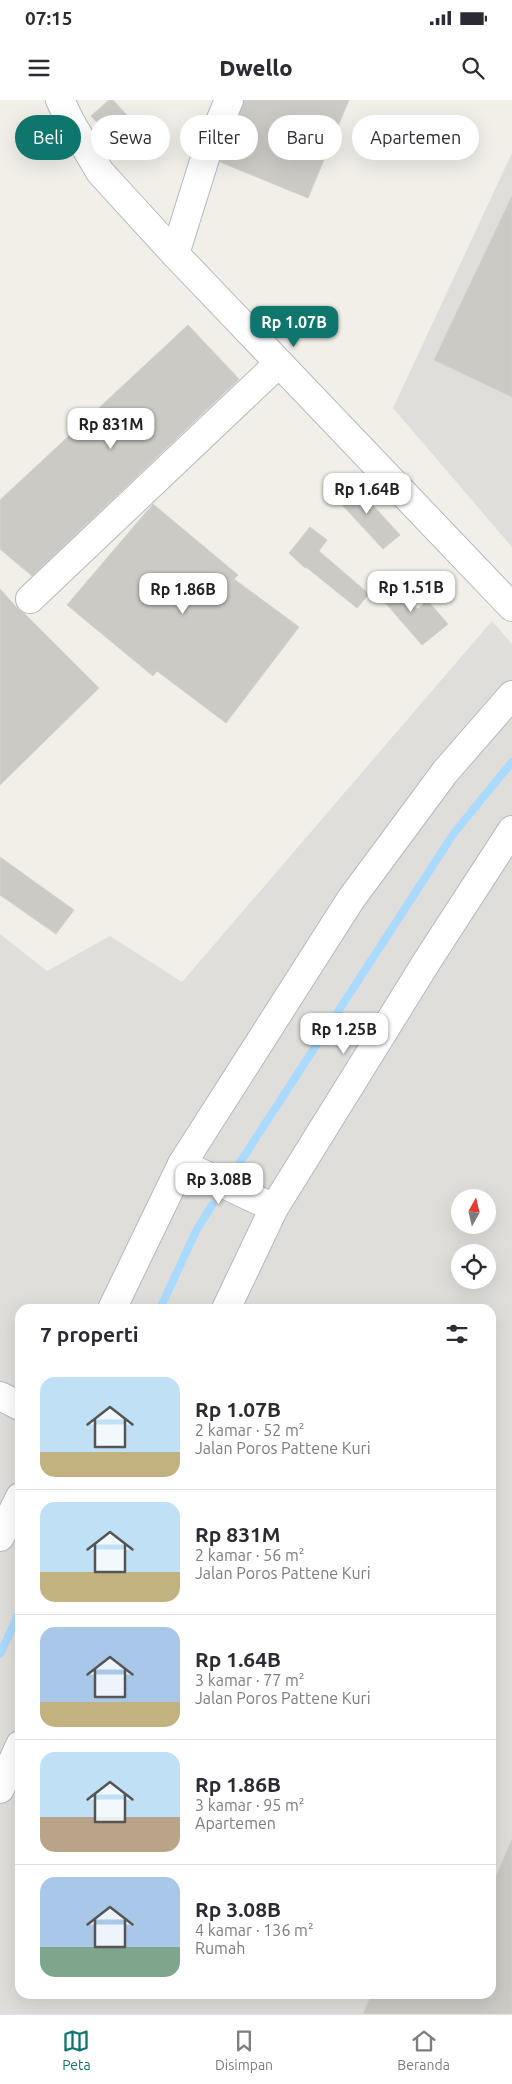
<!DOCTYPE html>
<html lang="id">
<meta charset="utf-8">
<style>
:root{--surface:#fff;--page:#f2f2f3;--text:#2b2b33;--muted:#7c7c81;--line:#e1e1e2;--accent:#0f766e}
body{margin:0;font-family:Ubuntu,sans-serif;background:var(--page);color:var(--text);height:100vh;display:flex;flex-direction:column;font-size:19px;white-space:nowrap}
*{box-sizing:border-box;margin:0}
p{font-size:16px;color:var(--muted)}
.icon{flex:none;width:28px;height:28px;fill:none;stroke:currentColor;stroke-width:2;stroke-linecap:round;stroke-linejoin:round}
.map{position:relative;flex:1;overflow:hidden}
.sheet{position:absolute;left:15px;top:1204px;width:481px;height:695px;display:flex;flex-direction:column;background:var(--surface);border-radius:15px;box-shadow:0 5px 20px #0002}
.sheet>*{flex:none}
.hud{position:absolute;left:15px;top:15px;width:482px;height:45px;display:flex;gap:10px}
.needle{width:32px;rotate:8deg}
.buttons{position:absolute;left:451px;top:1089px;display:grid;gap:10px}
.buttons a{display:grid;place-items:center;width:45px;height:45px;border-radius:50%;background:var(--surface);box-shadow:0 5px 20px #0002;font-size:25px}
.price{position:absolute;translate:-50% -42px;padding:0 11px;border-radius:10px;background:#fff;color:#222;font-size:16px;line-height:32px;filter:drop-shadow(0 1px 2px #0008)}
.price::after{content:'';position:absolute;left:50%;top:30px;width:15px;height:11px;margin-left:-8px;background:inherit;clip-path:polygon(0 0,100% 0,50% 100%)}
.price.current{background:var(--accent);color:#fff}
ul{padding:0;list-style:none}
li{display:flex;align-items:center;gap:15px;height:125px;padding:0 25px}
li+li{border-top:1px solid var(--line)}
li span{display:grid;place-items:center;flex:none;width:140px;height:100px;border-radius:15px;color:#555}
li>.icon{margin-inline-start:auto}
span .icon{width:60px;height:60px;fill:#fffc;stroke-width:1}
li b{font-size:21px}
h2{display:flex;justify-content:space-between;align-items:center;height:60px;padding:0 25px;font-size:21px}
.chip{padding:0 18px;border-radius:22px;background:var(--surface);box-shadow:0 5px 20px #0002;font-size:18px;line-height:45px}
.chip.current{background:var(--accent);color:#fff}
.status{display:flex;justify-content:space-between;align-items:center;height:35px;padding:0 25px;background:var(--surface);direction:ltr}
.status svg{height:14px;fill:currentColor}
header{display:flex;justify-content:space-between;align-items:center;height:65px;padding:0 25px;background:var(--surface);font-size:22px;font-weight:800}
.dock{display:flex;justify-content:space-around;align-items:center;height:70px;border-top:1px solid var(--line);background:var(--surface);font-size:14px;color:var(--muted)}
.dock a{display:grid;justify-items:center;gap:2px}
.dock .current{color:var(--accent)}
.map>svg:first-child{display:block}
</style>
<div class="status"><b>07:15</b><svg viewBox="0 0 49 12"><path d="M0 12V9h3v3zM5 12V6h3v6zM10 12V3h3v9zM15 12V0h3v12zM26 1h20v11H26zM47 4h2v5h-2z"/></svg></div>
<header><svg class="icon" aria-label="menu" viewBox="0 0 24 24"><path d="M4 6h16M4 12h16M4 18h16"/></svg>Dwello<svg class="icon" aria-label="search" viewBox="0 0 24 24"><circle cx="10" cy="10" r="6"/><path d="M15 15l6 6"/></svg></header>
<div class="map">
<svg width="512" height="1914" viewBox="0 0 512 1914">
<rect width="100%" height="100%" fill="#f1efe8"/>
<g fill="#e0deda" fill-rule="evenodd">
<polygon points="512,53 512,447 393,308"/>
<path d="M 492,521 L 512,544 L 512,1914 L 0,1914 L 0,834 L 47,871 L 110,836 L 182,882 ZM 460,1098 L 488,1098 L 488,1125 L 460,1125 ZM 460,1152 L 488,1152 L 488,1180 L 460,1180 ZM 20,1209 L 491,1209 L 491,1894 L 20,1894 Z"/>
</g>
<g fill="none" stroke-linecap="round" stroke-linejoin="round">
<g stroke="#aadaff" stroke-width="8">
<polyline points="239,1064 454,733 512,662"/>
<polyline points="160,1209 196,1131 212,1105"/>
<polyline points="0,1554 20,1511"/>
</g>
</g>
<g fill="#cccac5" stroke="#d6d1c6">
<polygon points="109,0 113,0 134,23 114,41 91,16"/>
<polygon points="244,0 349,0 308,98 220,62"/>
<polygon points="512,96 512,297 434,260"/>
<polygon points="188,225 239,279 32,476 0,449 0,400"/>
<polygon points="351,381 400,435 383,449 334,396"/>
<polygon points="153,404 238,475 234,479 299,527 226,623 157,571 153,576 67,505"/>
<polygon points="310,427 327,440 319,451 369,494 357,508 306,467 305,468 289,453"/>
<polygon points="376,477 418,509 427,500 448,524 422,545 369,484"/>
<polygon points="0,489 19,510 25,514 99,588 0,685"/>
<polygon points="0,757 74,810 56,834 0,795"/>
<polygon points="512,1739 512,1914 363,1914 372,1894 491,1894 491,1788"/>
</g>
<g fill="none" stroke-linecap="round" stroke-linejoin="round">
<defs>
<g id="minor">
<polyline points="60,0 70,21 100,72 175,154 512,507"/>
<polyline points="175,154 206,55 229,0"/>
<polyline points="30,499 279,263"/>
<polyline points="182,1064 274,1108"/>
<polyline points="112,1209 182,1064 351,799 445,672 512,595"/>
<polyline points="226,1209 274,1108 429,858 512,730"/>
<polyline points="0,1296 20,1306"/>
<polyline points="0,1437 20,1397"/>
<polyline points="0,1689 20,1645"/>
</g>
</defs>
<use href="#minor" stroke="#b5b8bc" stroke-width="30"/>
<use href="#minor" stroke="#fff" stroke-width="28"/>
</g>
</svg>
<div class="buttons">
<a><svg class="needle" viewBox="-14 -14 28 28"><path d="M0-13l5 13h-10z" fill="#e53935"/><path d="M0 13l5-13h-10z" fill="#7c7c81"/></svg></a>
<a><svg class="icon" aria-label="locate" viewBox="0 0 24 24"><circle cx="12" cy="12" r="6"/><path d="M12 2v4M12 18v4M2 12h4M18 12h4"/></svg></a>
</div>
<b class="price current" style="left:294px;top:248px">Rp 1.07B</b>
<b class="price" style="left:111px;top:350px">Rp 831M</b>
<b class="price" style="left:367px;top:415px">Rp 1.64B</b>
<b class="price" style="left:411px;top:513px">Rp 1.51B</b>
<b class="price" style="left:183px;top:515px">Rp 1.86B</b>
<b class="price" style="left:344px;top:955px">Rp 1.25B</b>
<b class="price" style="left:219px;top:1105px">Rp 3.08B</b>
<div class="hud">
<a class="chip current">Beli</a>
<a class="chip">Sewa</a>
<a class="chip">Filter</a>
<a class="chip">Baru</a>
<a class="chip">Apartemen</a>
</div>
<section class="sheet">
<h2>7 properti<svg class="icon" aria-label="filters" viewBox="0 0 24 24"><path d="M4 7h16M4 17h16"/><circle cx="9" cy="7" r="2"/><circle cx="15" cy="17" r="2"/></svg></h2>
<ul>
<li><span style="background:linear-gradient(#bfe0f5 75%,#c2b280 0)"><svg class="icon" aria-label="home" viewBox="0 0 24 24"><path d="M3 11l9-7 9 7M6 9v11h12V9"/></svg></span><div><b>Rp 1.07B</b><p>2 kamar · 52 m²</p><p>Jalan Poros Pattene Kuri</p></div></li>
<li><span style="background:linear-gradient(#bfe0f5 70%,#c2b280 0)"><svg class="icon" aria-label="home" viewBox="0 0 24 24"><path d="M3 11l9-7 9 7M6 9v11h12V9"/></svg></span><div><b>Rp 831M</b><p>2 kamar · 56 m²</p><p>Jalan Poros Pattene Kuri</p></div></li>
<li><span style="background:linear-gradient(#a9c7e8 75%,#c2b280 0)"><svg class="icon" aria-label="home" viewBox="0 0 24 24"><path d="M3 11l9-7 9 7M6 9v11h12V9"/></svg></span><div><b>Rp 1.64B</b><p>3 kamar · 77 m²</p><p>Jalan Poros Pattene Kuri</p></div></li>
<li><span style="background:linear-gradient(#bfe0f5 65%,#b9a48a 0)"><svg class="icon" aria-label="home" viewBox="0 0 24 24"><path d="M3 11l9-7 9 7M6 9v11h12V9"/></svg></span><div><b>Rp 1.86B</b><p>3 kamar · 95 m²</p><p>Apartemen</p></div></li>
<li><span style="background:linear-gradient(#a9c7e8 70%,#7fa58c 0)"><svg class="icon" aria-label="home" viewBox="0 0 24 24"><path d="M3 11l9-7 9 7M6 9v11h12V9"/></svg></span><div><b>Rp 3.08B</b><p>4 kamar · 136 m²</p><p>Rumah</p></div></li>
</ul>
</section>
</div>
<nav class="dock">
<a class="current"><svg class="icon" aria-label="map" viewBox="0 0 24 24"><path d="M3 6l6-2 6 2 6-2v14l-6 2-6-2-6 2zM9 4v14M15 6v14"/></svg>Peta</a>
<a><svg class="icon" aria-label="saved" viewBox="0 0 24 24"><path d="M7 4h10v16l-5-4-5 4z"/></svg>Disimpan</a>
<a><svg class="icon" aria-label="home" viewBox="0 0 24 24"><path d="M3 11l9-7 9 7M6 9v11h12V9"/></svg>Beranda</a>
</nav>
